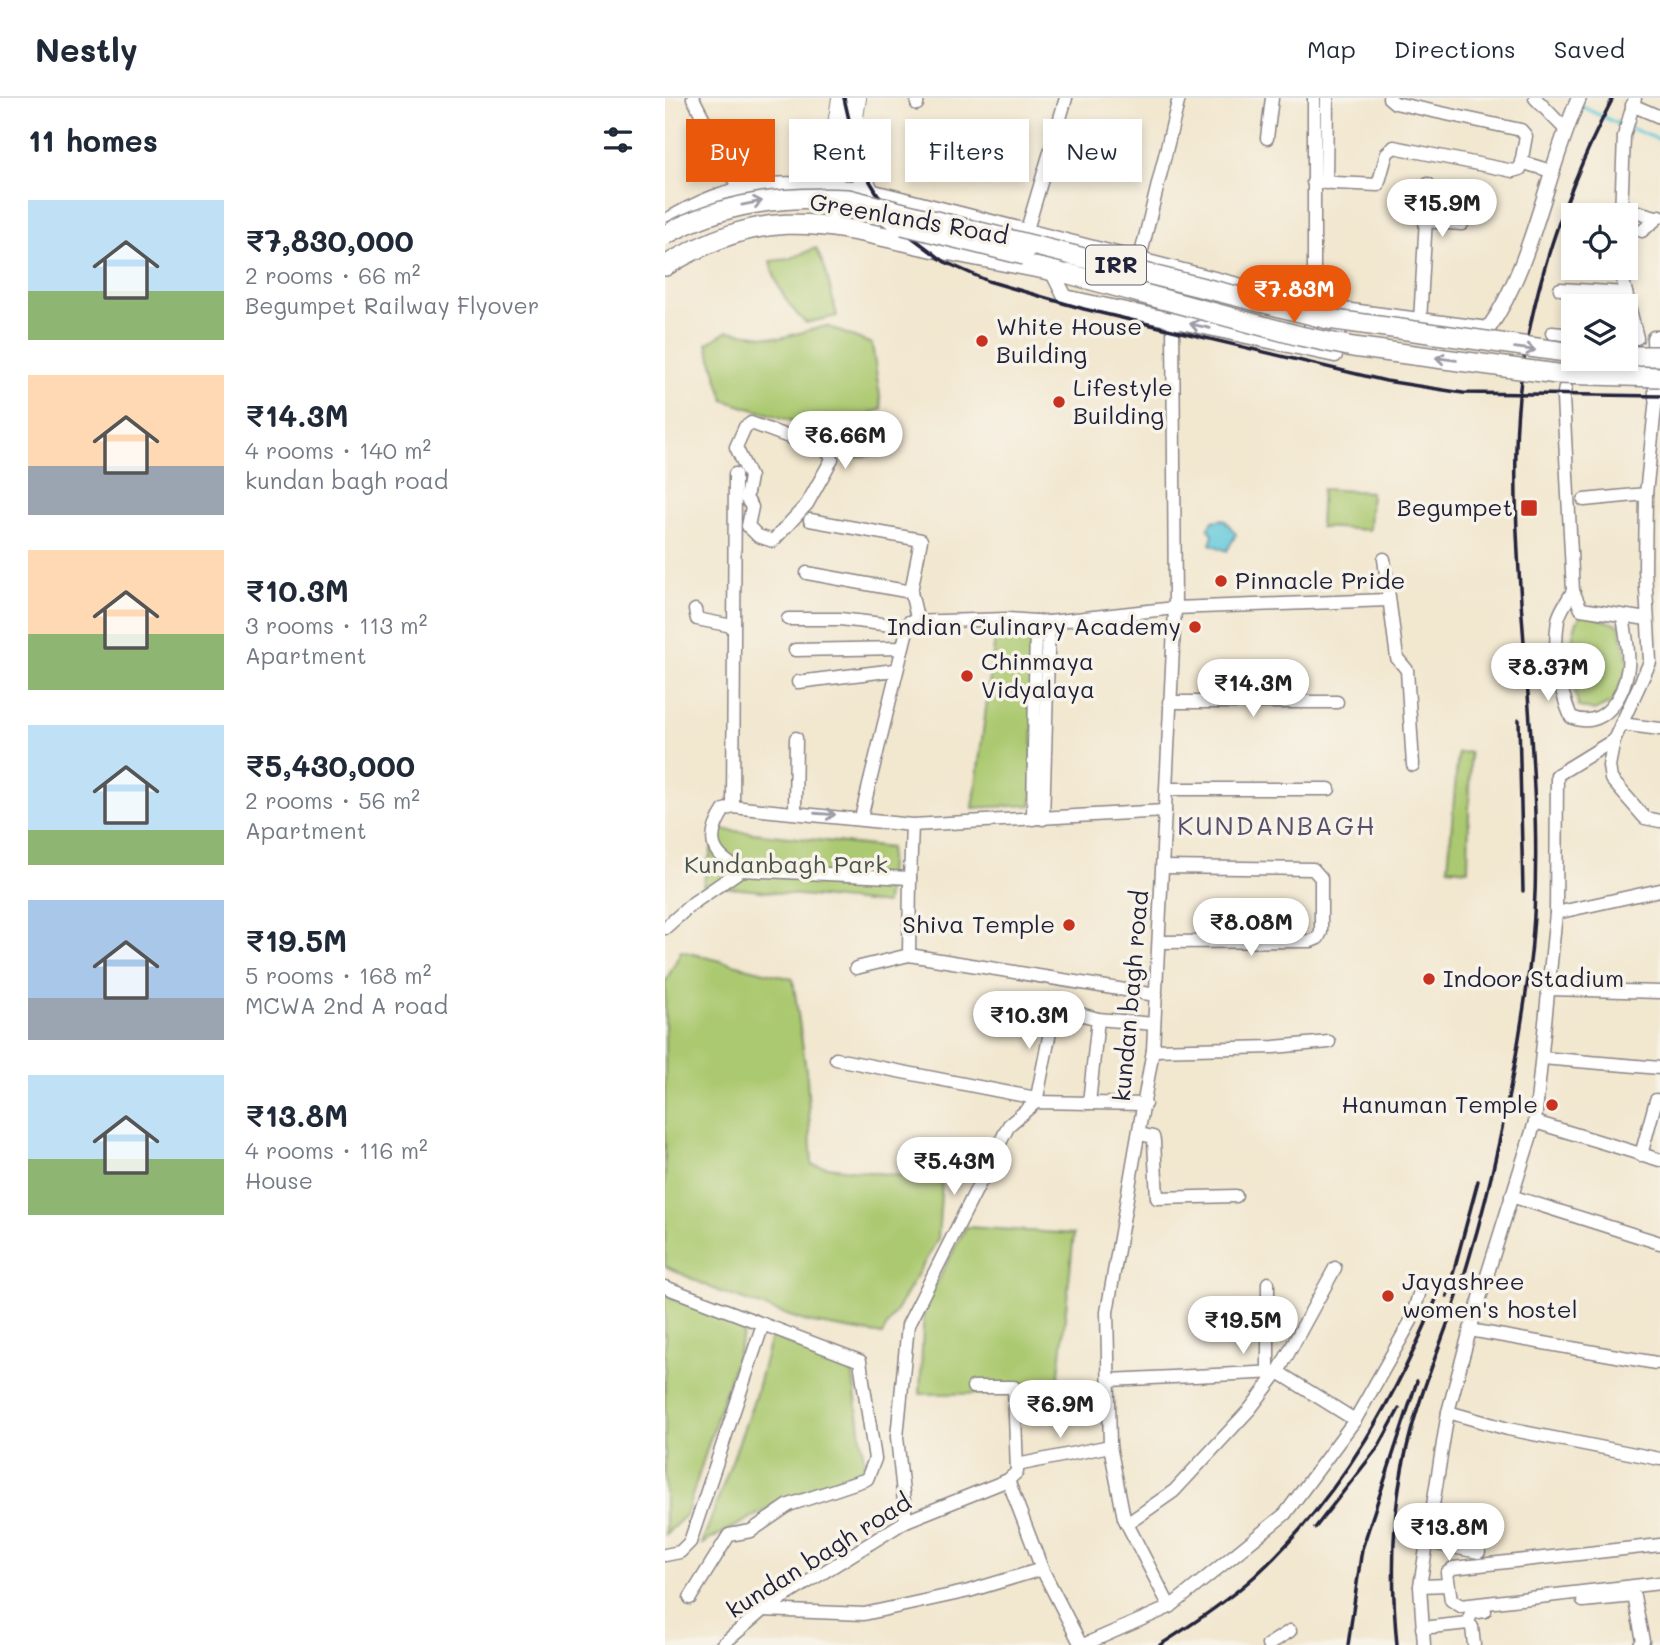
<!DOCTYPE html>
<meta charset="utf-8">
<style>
:root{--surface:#fff;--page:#f2f2f3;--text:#1f2937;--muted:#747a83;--line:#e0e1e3;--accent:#ea580c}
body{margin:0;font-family:Mali,sans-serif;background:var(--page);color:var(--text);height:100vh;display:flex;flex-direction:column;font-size:26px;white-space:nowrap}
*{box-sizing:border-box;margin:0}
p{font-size:23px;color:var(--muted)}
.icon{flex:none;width:38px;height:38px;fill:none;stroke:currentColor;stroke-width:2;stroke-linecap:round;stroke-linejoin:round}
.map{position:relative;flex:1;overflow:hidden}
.panel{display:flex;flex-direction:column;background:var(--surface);width:665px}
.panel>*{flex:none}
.guide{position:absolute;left:21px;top:21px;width:665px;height:63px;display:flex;gap:14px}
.fabs{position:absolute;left:896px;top:105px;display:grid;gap:14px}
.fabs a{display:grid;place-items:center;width:77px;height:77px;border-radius:0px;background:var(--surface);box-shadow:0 4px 10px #0003;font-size:35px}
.price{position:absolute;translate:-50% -60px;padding:0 16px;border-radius:24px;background:#fff;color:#222;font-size:23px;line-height:46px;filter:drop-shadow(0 2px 4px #0008)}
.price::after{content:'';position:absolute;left:50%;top:42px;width:21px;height:16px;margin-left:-10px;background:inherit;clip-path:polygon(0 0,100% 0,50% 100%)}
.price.selected{background:var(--accent);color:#fff}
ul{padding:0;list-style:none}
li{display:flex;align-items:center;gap:21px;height:175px;padding:0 28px}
li span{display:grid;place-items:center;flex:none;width:196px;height:140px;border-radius:0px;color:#555}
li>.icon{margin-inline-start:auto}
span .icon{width:84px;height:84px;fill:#fffc;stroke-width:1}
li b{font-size:30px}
h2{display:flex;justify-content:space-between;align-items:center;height:84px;padding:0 28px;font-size:30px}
.pill{padding:0 24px;border-radius:0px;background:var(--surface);box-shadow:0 4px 10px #0003;font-size:24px;line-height:63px}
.pill.selected{background:var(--accent);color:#fff}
header{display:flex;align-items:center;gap:42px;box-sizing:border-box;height:98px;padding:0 35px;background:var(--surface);border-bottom:2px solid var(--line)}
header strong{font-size:33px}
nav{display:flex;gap:38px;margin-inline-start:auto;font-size:24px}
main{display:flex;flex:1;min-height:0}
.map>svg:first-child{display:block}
</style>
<header>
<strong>Nestly</strong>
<nav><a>Map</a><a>Directions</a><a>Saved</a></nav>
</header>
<main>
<section class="panel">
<h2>11 homes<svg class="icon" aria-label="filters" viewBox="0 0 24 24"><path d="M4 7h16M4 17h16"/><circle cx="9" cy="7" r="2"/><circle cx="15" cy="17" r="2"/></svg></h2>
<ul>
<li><span style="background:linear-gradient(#bfe0f5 65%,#8fb573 0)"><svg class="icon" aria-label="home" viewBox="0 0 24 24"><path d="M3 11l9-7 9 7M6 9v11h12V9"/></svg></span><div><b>₹7,830,000</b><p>2 rooms · 66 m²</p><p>Begumpet Railway Flyover</p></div></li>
<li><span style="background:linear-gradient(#ffd9b3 65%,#9aa5b1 0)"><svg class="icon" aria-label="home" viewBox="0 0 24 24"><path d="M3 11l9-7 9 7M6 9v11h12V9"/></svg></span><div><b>₹14.3M</b><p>4 rooms · 140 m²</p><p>kundan bagh road</p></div></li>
<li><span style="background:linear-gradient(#ffd9b3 60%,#8fb573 0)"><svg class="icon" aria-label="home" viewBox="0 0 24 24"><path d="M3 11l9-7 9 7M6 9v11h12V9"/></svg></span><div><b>₹10.3M</b><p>3 rooms · 113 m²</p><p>Apartment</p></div></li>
<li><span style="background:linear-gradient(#bfe0f5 75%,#8fb573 0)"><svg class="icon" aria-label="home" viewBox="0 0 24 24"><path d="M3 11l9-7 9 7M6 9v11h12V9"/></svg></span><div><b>₹5,430,000</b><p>2 rooms · 56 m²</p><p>Apartment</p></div></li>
<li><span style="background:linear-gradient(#a9c7e8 70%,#9aa5b1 0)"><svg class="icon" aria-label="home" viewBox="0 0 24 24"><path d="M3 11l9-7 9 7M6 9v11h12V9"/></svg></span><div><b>₹19.5M</b><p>5 rooms · 168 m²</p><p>MCWA 2nd A road</p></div></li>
<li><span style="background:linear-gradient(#bfe0f5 60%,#8fb573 0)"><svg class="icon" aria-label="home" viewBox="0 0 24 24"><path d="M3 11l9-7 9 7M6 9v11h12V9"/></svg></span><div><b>₹13.8M</b><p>4 rooms · 116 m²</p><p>House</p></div></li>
</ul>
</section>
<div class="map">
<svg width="995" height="1547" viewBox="0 0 995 1547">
<rect width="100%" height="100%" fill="#f7f3e8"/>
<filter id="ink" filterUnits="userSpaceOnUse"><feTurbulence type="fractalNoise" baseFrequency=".0143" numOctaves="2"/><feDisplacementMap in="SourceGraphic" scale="14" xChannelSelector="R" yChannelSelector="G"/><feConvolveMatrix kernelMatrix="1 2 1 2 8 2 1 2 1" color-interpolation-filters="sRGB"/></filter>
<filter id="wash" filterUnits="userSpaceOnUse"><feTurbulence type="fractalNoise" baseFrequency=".00686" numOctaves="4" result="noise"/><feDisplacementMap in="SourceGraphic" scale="28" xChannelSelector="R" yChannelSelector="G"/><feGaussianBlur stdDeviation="1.57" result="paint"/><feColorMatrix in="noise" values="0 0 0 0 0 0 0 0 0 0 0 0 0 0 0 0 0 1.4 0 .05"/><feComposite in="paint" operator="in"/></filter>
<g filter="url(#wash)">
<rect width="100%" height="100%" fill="#f2e7cf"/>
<g fill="#abc970" stroke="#667656" stroke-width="2">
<path d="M 151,150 L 160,170 L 172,218 L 141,225 C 122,208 111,187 105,163 L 124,161 Z"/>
<path d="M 161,228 L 207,246 L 217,311 L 205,316 L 207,357 L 180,361 C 149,319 104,319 59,302 L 42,246 L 62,233 L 115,240 Z"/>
<polygon points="657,391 706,394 704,432 655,429"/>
<path d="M 917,515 L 954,527 L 964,566 L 948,604 L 929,613 L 914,609 C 906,584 901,536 917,515 Z"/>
<polygon points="330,540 369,541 367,707 308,710"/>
<polygon points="805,654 803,772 783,770 793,655"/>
<polygon points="51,731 225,750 221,806 38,787"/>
<polygon points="16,853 128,881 142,979 147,1067 277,1083 273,1141 217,1237 142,1224 53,1193 0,1168 0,885"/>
<polygon points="301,1129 409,1136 392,1295 255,1296 259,1208"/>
<polygon points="0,1197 80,1231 21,1417 0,1437"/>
<polygon points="106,1238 187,1271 200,1369 108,1408 37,1446 89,1302"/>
</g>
<polygon fill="#5ec7da" stroke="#40748a" stroke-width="2" points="559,421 571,436 562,453 545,446 548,436 543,430 548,423"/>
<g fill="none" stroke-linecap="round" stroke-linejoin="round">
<g stroke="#5ec7da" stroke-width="3.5">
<polyline points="914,7 957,28"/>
<polyline points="965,30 995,42"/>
</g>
</g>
</g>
<g filter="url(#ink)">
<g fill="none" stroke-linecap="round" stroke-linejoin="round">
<defs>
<g id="minor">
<polyline points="28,0 74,91"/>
<polyline points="870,0 900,31"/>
<polyline points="252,6 253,0"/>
<polyline points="967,7 995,19"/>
<polyline points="602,40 607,0"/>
<polyline points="856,64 886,73"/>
<polyline points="648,84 713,87 722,55 729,49 848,73 855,71 861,38 856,32 730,5 724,0"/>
<polyline points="661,85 662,0"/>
<polyline points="955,109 991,119"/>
<polyline points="956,117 959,38 970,0"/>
<polyline points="759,123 797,126"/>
<polyline points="977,133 995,118"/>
<polyline points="361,135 401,0"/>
<polyline points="474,164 514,0"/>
<polyline points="955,170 972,240"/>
<polyline points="895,191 961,195"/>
<polyline points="755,223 763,86"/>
<polyline points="887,235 908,237"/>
<polyline points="643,244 649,207 649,0"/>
<polyline points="908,249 898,300 908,493 916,511 982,521"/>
<polygon points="86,325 164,354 167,361 142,406 108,443 93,438 83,428 87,409 81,400 85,379 71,349 80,329"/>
<polyline points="919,402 981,396"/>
<polyline points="145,422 256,442 246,494"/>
<polyline points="719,461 732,560 742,572 748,667"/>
<polyline points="142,475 246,494 253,524"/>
<path d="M 908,493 C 903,502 895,512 893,522 C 888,553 894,591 906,619 C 939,633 959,598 963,569 C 965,553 960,534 958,518"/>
<polyline points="30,512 32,521 67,528"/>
<polyline points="123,521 175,521 243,529"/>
<polyline points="130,552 237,550"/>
<polyline points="133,584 230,572"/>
<polyline points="504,604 672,604"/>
<polyline points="956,626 995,631"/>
<polyline points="949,642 944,668 946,681 980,720 995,723"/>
<polyline points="502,691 664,691"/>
<polyline points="68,709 70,376"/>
<polyline points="130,714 131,640"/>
<polyline points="196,720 244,524 343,521 384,524 510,510 723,502"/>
<polyline points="368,721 371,523"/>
<polyline points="378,721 384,524"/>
<path d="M 247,727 L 245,780 L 76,772 C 46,757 40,741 59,712 L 68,709 L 247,727 L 500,713"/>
<polyline points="891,815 995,792"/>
<polyline points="0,830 28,805 76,772"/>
<polyline points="494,844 646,843 653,840 656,834 656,780 648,771 498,769"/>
<polyline points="244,857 491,897"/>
<polyline points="191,870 244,857 245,780"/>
<polyline points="885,891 995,894"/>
<polyline points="488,952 609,949 664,944"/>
<polyline points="877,960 995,970"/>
<polyline points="171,961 371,1000"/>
<polyline points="371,1004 390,909 433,921 489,926"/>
<polyline points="424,1005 433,921"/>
<polyline points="870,1024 995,1062"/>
<polyline points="475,1036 488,1039 489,1043 492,1100 571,1098"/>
<polyline points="976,1057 991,1002"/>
<polyline points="846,1098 995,1145"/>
<polyline points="603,1185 603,1273"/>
<polyline points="0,1189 195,1263 210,1361 202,1381 124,1407 86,1433 64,1437 25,1500"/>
<polyline points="805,1232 991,1265"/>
<polyline points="444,1282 613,1274 690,1322"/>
<polyline points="783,1314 843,1331 995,1361"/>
<polyline points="352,1367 445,1348"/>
<polyline points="343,1382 377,1471 416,1547"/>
<polyline points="241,1423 232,1339 243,1227 344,1027 371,1004 480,1006"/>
<polyline points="462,1426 509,1393 585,1311 613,1274 670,1170"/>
<polyline points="761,1444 814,1454"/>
<polyline points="995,1447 788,1470 782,1475 786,1502 796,1508 995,1485"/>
<polyline points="0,1457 15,1454 25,1444 98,1226"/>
<polyline points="755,1488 783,1487"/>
<polyline points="918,1503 969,1498 978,1543 975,1547"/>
<polyline points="505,1509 620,1416 690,1322 746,1223 754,1196"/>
<polyline points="98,1512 199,1516 304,1493 377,1471"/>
<polyline points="757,1530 803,1525"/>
<polyline points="57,1547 98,1512 241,1423 343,1382 352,1374 349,1289 308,1289"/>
<polyline points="418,1547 505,1509 459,1420 445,1348 442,1214 488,952 510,510 508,222"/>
<polyline points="603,1547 625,1533"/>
<polyline points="759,1547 755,1488 783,1314 805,1232 870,1024 891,815 892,677 949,642 985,564 980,471 981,396 991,300"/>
<polyline points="809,1547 807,1529 803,1525 806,1515 820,1513"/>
</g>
<g id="tertiary">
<path d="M 0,124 C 74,78 115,84 197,91 L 663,210 L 823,231 C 868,168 881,73 914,0"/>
<polyline points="387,173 400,199 670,257 677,215"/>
<polyline points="995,240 989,240 991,300 995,300"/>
</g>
<g id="secondary">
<polyline points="184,50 192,0"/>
<polyline points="169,127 169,47 176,0"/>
</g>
<g id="primary">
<path d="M 184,50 C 198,78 207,115 238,127"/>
<path d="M 0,168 C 103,107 153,124 262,148 C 309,158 356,166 404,176"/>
</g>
</defs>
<use href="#minor" stroke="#8a8485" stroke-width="15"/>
<use href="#tertiary" stroke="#8a8485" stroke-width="17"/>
<use href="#secondary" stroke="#8a8485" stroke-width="20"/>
<use href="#primary" stroke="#8a8485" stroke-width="22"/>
<use href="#minor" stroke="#fff" stroke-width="12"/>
<use href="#tertiary" stroke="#fff" stroke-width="14"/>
<use href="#secondary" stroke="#fff" stroke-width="18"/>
<use href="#primary" stroke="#fff" stroke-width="19"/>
<g stroke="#22223b" stroke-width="3.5">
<polyline points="179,0 194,65 224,115 244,137 280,164 323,183 419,211 721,283 798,295 995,298"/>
<polyline points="854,622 858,793"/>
<polyline points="782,1198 813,1083"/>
<polyline points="650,1430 714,1348 734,1311"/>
<path d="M 495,1547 C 528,1526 561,1504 590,1478 C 677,1398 735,1293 778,1184"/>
<polyline points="683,1547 697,1451 752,1283"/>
<path d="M 732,1547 C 726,1482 726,1413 742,1349 C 757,1285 786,1224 804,1161 C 831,1071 850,974 863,881 C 887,705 847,526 851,350 C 853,230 893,106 948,0"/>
</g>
<defs>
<g id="primary-bridge">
<polyline points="238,127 359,157"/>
<path d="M 0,137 C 58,104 118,98 183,101 L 663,221 L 908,255"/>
<polyline points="404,176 635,238 688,249 892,276 995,279"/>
<polyline points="961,258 995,258"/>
</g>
</defs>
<use href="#primary-bridge" stroke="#8a8485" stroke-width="22" stroke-linecap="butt"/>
<use href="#primary-bridge" stroke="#fff" stroke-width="19"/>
</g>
<defs><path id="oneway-shaft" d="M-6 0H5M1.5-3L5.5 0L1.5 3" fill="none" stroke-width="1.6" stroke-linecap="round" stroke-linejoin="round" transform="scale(1.75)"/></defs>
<g stroke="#9c9ca7">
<use href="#oneway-shaft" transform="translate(87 105) rotate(-11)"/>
<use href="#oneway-shaft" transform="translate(535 228) rotate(-167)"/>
<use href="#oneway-shaft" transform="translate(860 251) rotate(7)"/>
<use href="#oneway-shaft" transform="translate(781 261) rotate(-172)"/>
<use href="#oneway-shaft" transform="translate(160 716) rotate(4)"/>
</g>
</g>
<g fill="#c8321e" stroke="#f7f3e8" stroke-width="2.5">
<circle cx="317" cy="243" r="7"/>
<circle cx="394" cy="304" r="7"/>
<rect x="855" y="401" width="18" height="18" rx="3.5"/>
<circle cx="556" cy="483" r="7"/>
<circle cx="530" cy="529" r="7"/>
<circle cx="302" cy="578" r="7"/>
<circle cx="404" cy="827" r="7"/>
<circle cx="764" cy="881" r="7"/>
<circle cx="887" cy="1007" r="7"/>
<circle cx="723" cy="1198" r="7"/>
</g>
<g text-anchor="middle" stroke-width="7" stroke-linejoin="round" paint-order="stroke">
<rect fill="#f7f3e8" stroke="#62616f" stroke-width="2" x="421" y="147.5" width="60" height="39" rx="5"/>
<g font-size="23" font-weight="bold" fill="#22223b">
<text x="451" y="175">IRR</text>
</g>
<g font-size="24" fill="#22223b" stroke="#f7f3e8">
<text transform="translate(244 121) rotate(10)" y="8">Greenlands Road</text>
<text transform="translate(466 898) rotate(-85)" y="8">kundan bagh road</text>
<text transform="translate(154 1458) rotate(-32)" y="8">kundan bagh road</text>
</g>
<g font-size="24" fill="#22223b" stroke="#f7f3e8" text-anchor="start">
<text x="331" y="237">White House<tspan x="331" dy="28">Building</tspan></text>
<text x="408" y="298">Lifestyle<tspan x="408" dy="28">Building</tspan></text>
<text x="848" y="418" text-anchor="end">Begumpet</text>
<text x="570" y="491">Pinnacle Pride</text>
<text x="516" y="537" text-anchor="end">Indian Culinary Academy</text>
<text x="316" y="572">Chinmaya<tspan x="316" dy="28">Vidyalaya</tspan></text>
<text x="390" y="835" text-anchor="end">Shiva Temple</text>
<text x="778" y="889">Indoor Stadium</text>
<text x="873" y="1015" text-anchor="end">Hanuman Temple</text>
<text x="737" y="1192">Jayashree<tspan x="737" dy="28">women's hostel</tspan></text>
</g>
<g font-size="24" fill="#4b544b" stroke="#f7f3e8">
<text x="121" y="775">Kundanbagh Park</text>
</g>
<g font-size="26" letter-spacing="2" fill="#574e6c" stroke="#f7f3e8">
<text x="612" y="737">KUNDANBAGH</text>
</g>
</g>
</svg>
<div class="fabs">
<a><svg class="icon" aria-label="locate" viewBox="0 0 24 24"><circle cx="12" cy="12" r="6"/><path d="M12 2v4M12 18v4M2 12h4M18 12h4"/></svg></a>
<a><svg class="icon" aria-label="layers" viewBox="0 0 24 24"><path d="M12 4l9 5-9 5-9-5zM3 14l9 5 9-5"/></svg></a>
</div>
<b class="price" style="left:777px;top:141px">₹15.9M</b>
<b class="price selected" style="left:629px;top:227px">₹7.83M</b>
<b class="price" style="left:180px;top:373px">₹6.66M</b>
<b class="price" style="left:883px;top:605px">₹8.37M</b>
<b class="price" style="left:588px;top:621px">₹14.3M</b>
<b class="price" style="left:586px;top:860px">₹8.08M</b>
<b class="price" style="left:364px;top:953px">₹10.3M</b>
<b class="price" style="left:289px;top:1099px">₹5.43M</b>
<b class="price" style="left:578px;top:1258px">₹19.5M</b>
<b class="price" style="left:395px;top:1342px">₹6.9M</b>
<b class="price" style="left:784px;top:1465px">₹13.8M</b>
<div class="guide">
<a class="pill selected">Buy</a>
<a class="pill">Rent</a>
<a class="pill">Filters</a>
<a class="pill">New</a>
</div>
</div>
</main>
